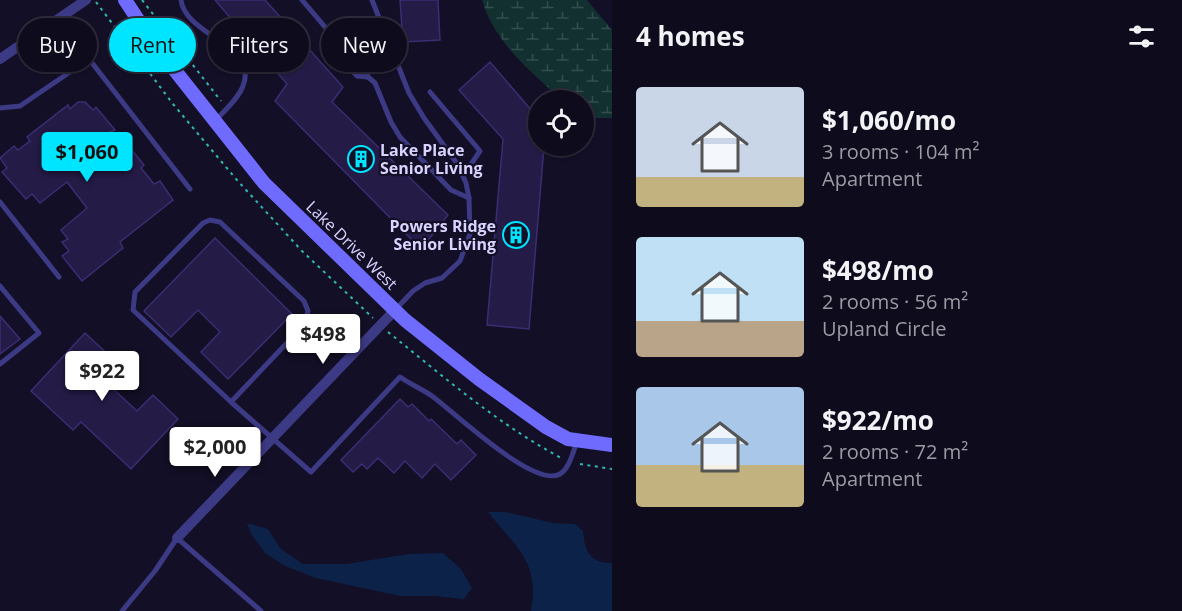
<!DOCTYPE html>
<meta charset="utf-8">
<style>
:root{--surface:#0e0b1c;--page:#171425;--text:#f1f3f6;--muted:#9b9ba3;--line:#2e2b3b;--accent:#00e5ff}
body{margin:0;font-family:"Open Sans",sans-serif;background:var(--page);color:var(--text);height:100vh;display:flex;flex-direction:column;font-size:22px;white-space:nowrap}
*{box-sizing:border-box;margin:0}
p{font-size:20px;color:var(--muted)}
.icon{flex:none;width:33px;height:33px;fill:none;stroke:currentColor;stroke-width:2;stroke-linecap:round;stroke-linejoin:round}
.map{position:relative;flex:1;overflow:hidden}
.sheet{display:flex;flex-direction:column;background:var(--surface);width:570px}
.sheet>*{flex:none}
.guide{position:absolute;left:18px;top:18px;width:504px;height:54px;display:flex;gap:12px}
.controls{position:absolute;left:528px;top:90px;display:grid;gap:12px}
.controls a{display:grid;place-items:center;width:66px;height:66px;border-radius:50%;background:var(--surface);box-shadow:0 2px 4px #0004,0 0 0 2px var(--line);font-size:30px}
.price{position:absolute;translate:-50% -51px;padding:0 14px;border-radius:6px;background:#fff;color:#222;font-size:20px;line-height:39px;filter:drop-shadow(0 2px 3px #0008)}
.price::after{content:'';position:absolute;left:50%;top:36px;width:18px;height:14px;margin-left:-9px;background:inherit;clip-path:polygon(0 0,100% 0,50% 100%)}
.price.selected{background:var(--accent);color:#111}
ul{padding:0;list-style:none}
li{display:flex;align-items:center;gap:18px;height:150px;padding:0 24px}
li span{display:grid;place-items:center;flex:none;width:168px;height:120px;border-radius:6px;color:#555}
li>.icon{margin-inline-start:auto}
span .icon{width:72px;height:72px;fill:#fffc;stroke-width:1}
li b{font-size:26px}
h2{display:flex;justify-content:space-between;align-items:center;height:72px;padding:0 24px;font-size:26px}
.pill{padding:0 21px;border-radius:27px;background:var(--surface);box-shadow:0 2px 4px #0004,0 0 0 2px var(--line);font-size:21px;line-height:54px}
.pill.selected{background:var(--accent);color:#111}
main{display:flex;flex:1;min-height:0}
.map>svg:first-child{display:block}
</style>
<main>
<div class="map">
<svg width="612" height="611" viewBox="0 0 612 611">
<defs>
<pattern id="wetland-marsh" width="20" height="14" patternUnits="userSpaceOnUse" patternTransform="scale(1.5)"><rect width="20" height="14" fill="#12302f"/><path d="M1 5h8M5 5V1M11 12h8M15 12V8" fill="none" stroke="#344d4e"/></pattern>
</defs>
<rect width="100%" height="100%" fill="#130f26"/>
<path fill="url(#wetland-marsh)" d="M 482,0 L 587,0 L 612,30 L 612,118 L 596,118 L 584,112 L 584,100 L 562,100 C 531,72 494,42 482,0 Z"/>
<g fill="#0c2248">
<path d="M 488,512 L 506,512 L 553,523 L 575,524 L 583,531 C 585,551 589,563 612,563 L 612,611 L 531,611 C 540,561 516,548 488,512 Z"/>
<polygon points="247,523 268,529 280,548 303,564 346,564 409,554 443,553 461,569 472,588 464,599 434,596 400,596 316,578 285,566 265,553 251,534"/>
</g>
<g fill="#241b47" stroke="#3b2d73" stroke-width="1.5">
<polygon points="215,0 265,0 343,87 332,102 448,215 421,249 275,101 287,84"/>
<polygon points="400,0 438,0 440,40 403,42"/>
<polygon points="490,62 538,118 538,146 544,146 529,329 487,325 503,139 459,90"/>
<polygon points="78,102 85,102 93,110 96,107 115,130 110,132 125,147 127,144 144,165 141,168 154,184 160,181 173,200 120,242 123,248 82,281 62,256 69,251 62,242 68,239 61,230 87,208 67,182 40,203 32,194 26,199 2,172 7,168 0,158 14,146 18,150 30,141 27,137 68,105 70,109"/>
<polygon points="215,238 292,314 228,379 201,352 220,332 198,310 171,337 144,311"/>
<polygon points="0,316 20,339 0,354"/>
<polygon points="85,333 127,372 112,388 137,411 153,395 178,419 131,469 81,422 73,430 31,391"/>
<polygon points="400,399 408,407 412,404 429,421 431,419 457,444 461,440 476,455 451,480 435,464 422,478 405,461 394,473 378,458 367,469 362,464 353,472 341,460"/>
</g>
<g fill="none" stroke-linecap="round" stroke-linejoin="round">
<g stroke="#2fb8b0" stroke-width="2" stroke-dasharray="3 4.5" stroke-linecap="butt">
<polyline points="142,0 221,101"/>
<polyline points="96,2 173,104 236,179 302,251 373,318"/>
<path d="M 388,332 C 444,377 499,425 563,459"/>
<polyline points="580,464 612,469"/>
</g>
<g stroke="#3d3a85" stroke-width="5">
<path d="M 181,0 C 185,35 259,46 243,86 C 238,99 225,110 216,120"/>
<polyline points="302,0 348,54 346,60 350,69 357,76 368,77 375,83 391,122 400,137 451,190 469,198"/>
<polyline points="372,0 409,93 424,118 458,165 466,183 469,198 470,234 460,261 442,278 425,283 413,291 395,310"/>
<path d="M 348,54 L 353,52 C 364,57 367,66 368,77"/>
<polyline points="430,92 480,151 463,176"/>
<polyline points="0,108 20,106 89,59 190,189"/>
<polyline points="0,202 59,277"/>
<polyline points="0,286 39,333 0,364"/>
<path d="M 231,402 L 304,325 L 308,311 L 304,301 L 220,222 L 210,220 L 203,223 L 135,292 L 133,310 L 231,402 L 311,472 L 400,377 C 410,384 422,389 432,396 C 454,412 534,489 560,474 C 569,469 573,452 577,442"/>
<polyline points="122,611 155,571 177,538 261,611"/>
</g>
<g stroke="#3d3a85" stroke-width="10">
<polyline points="0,59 86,0"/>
<polyline points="177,538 395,310"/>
</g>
<polyline stroke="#6f6bff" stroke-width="14" points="125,0 154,44 264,183 405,320 479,379 546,427 568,439 612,445"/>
</g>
<defs>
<symbol id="building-ring" viewBox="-11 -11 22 22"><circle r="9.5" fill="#130f26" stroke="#00e5ff" stroke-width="1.5"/><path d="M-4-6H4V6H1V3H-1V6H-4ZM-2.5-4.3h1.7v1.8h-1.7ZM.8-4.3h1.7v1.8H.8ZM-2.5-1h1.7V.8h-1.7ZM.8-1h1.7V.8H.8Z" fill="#00e5ff"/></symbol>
</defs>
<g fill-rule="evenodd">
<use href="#building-ring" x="346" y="144" width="30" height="30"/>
<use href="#building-ring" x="501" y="220" width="30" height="30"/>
</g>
<g text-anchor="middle" stroke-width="4.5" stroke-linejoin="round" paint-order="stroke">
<g font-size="16" font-weight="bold" fill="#d9d4ff" stroke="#130f26" text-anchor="start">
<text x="380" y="156">Lake Place<tspan x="380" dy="18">Senior Living</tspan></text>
<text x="496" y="232" text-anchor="end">Powers Ridge<tspan x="496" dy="18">Senior Living</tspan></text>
</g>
<g font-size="16" fill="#d9d4ff" stroke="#130f26">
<text transform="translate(352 245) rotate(44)" y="6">Lake Drive West</text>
</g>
</g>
</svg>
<div class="controls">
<a><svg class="icon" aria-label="locate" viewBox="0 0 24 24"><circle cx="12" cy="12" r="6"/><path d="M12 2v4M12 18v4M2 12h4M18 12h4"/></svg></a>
</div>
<b class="price selected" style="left:87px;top:183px">$1,060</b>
<b class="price" style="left:323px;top:365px">$498</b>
<b class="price" style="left:102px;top:402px">$922</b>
<b class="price" style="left:215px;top:478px">$2,000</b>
<div class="guide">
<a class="pill">Buy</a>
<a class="pill selected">Rent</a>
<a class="pill">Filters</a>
<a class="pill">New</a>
</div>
</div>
<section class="sheet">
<h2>4 homes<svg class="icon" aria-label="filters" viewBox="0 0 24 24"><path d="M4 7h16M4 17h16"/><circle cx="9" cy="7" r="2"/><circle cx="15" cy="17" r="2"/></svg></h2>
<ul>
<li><span style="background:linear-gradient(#c9d6e8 75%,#c2b280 0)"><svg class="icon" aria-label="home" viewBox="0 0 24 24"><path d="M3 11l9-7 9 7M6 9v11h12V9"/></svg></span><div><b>$1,060/mo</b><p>3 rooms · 104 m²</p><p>Apartment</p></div></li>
<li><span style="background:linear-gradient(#bfe0f5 70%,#b9a48a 0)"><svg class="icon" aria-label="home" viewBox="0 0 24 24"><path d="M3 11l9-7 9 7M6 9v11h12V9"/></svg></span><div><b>$498/mo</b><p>2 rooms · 56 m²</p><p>Upland Circle</p></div></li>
<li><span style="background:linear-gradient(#a9c7e8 65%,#c2b280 0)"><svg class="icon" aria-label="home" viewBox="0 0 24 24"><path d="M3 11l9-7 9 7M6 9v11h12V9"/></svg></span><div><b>$922/mo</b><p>2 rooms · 72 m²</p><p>Apartment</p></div></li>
</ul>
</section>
</main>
